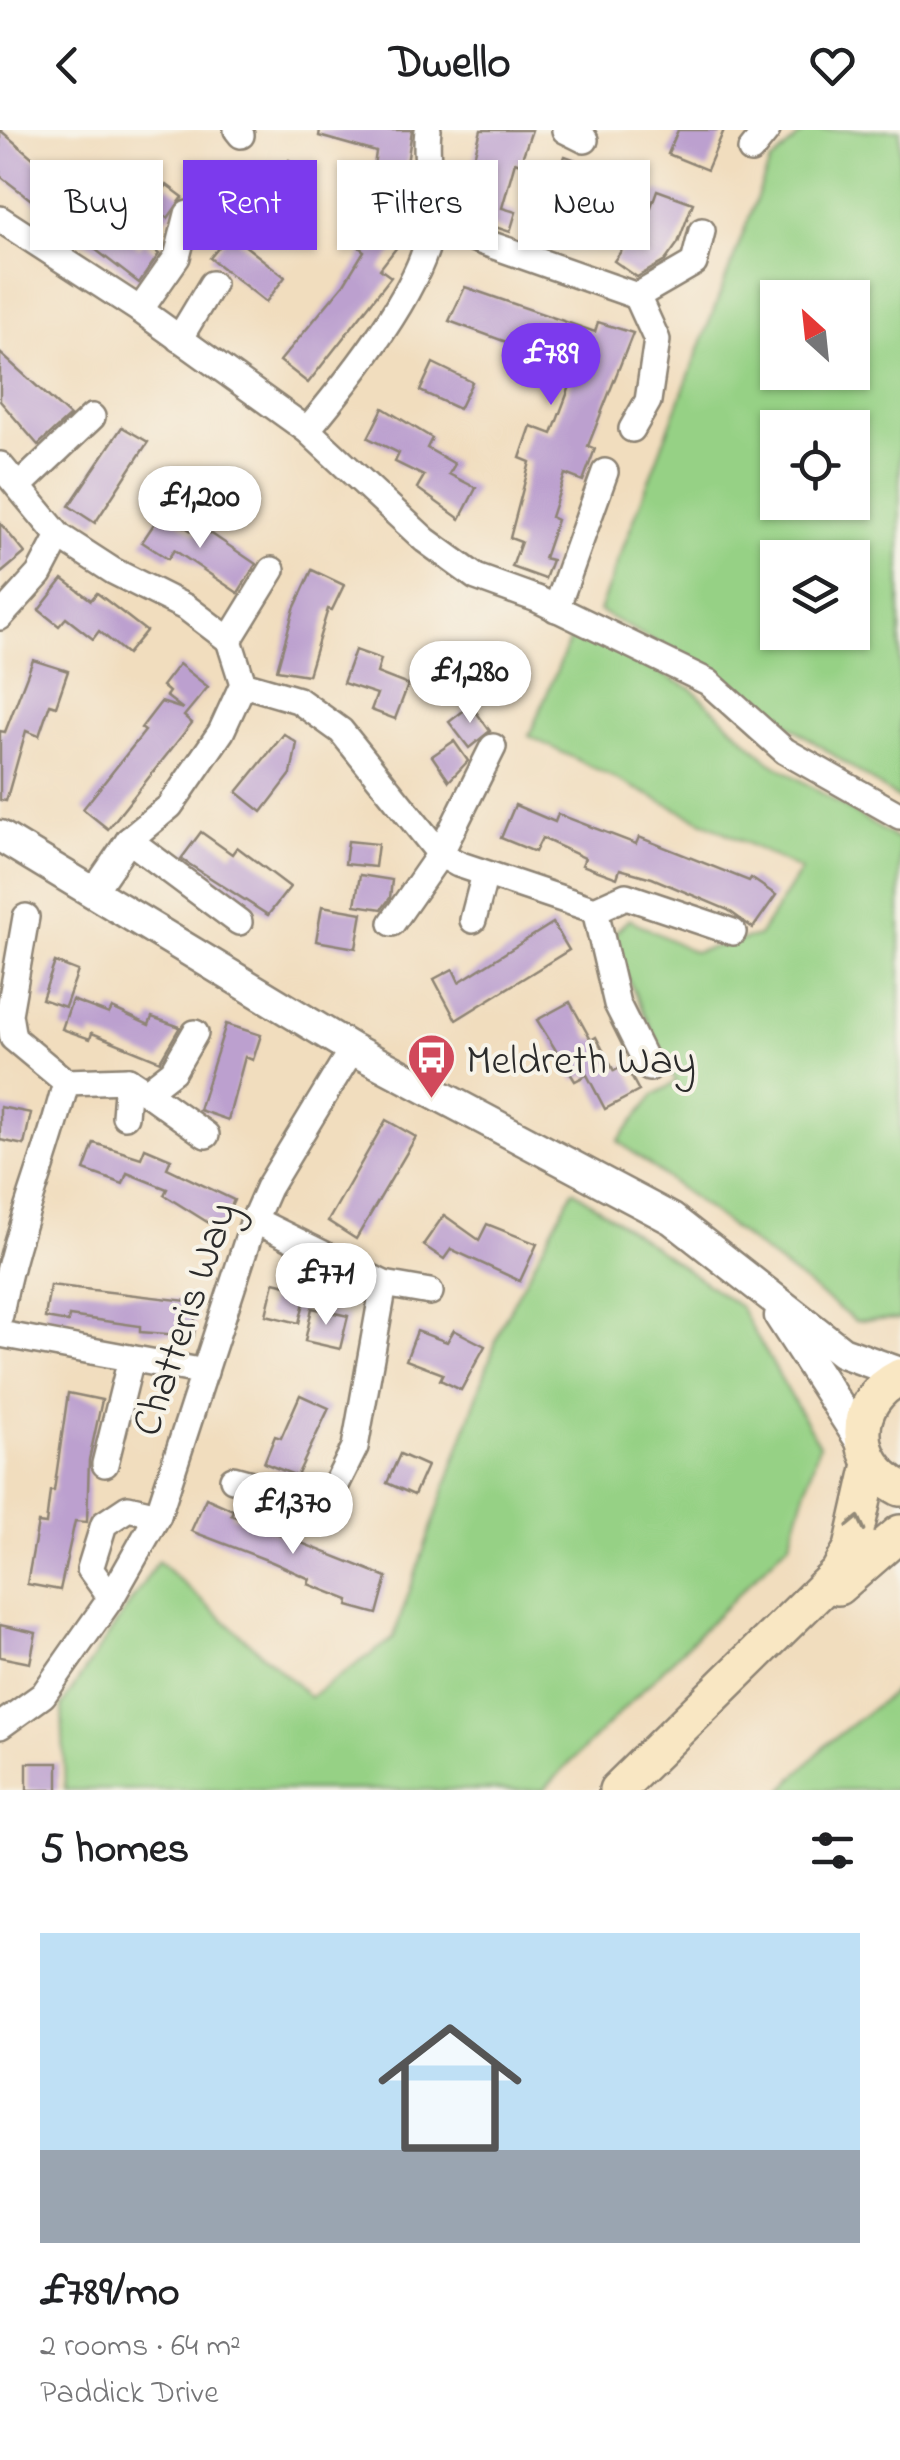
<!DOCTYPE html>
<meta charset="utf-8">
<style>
:root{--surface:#fff;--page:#f6f6f6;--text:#202124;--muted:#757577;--line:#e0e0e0;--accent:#7c3aed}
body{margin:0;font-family:"Indie Flower",sans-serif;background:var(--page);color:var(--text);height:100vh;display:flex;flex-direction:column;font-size:38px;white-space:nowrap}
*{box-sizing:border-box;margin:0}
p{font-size:32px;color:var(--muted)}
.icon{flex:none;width:55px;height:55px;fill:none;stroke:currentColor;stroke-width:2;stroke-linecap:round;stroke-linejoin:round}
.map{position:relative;height:1660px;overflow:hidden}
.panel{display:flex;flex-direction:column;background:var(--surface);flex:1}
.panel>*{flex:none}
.hud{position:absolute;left:30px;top:30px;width:840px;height:90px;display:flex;gap:20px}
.needle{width:65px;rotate:333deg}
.buttons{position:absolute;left:760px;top:150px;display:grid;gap:20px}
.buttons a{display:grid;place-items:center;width:110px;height:110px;border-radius:0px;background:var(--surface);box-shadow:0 2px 8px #0004;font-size:50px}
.price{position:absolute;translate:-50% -85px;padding:0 22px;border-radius:35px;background:#fff;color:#222;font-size:32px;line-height:65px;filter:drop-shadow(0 2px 5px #0008)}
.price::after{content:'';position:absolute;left:50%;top:60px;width:30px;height:22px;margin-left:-15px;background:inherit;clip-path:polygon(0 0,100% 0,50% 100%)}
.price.selected{background:var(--accent);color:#fff}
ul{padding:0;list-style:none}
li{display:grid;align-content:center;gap:20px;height:530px;padding:0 40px}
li+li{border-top:2px solid var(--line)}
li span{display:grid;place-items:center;height:310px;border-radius:0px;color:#555}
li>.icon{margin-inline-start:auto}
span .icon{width:180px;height:180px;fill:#fffc;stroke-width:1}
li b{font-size:42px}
h2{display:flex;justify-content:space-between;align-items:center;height:120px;padding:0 40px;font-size:42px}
.tag{padding:0 35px;border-radius:0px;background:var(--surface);box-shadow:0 2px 8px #0004;font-size:35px;line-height:90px}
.tag.selected{background:var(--accent);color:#fff}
header{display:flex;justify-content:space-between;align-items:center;height:130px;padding:0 40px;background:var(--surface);font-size:45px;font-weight:700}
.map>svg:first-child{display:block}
</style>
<header><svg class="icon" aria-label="back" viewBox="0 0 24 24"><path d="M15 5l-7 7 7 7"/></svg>Dwello<svg class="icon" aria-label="heart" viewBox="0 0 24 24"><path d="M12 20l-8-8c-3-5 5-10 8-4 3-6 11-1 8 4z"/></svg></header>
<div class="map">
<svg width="900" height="1660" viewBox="0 0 900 1660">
<rect width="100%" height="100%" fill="#f7f3e8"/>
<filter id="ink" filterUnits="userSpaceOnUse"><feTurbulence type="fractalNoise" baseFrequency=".01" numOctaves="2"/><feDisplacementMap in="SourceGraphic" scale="20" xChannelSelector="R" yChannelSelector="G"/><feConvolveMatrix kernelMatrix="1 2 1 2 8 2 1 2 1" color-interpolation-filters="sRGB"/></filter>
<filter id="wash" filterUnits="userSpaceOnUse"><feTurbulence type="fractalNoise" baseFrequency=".0048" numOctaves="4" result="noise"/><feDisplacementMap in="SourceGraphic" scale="40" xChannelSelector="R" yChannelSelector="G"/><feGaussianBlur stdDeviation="2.25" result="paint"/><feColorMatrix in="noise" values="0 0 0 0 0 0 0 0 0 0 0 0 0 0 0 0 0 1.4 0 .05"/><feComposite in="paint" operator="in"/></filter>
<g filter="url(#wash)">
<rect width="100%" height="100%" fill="#f1ddbe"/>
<g fill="#96d185" stroke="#607e58" stroke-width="2.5" fill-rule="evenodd">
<path d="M 806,0 L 900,0 L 900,670 L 712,543 L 599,481 L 770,33 ZM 778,168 L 852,168 L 852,242 L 778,242 ZM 778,298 L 852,298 L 852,372 L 778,372 ZM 778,428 L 852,428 L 852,502 L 778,502 Z"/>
<polygon points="574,500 692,559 769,631 900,711 900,1189 855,1191 618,1011 654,965 676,952 609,808 629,789 694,822 759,806 801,740 529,606"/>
<polygon points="573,1060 740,1177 819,1315 790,1412 543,1660 65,1660 62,1575 158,1431 310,1567 393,1509 502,1194"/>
<polygon points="900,1557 900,1660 782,1660 828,1613"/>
</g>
<g id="blocks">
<g fill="#bca0cf">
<polygon points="0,0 139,118 144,112 159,124 139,153 0,46"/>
<polygon points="320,0 412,0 406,41 374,36 376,22 319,6"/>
<polygon points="481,0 532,0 520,34 515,32 502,78 516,82 510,102 477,91 486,64 466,59"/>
<polygon points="678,0 724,0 707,40 668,24"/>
<polygon points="565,26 595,37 581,75 551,64"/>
<polygon points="289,30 315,48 282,95 256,77"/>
<polygon points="167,55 183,67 168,88 151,76"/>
<polygon points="657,60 693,73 678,113 665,131 637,147 614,131 634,103 640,108"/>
<polygon points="368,95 397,117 380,139 391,147 308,253 280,231 344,154 364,121 354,113"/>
<polygon points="230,104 285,147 266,172 210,128"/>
<polygon points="465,157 595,202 598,192 633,203 588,316 595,319 583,351 565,344 551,387 557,390 544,428 552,430 545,449 512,437 521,412 510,408 530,332 520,328 531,296 552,304 577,238 449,191"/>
<polygon points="0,223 70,286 38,315 0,271"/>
<polygon points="433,233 472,252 459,279 420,261"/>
<polygon points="383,278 432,308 427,318 455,334 449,344 476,358 460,389 417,358 424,346 395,332 399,323 368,308"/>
<polygon points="122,297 148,312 95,393 69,376"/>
<polygon points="162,382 196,404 200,396 256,434 238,463 174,420 168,429 142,412"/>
<polygon points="0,393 25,423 0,444"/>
<polygon points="312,440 344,455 332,480 328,479 308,545 277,540 294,479"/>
<polygon points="63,449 91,470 97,463 146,501 127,524 99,501 93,509 66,488 59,496 39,480"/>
<polygon points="355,520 381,529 377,543 408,555 395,589 371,580 377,564 343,553"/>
<polygon points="33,530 68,541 56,576 50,574 39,606 26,601 6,671 0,670 0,601 5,602"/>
<polygon points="179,534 208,557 184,586 192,593 108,699 83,679 145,601 141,598 161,572 183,579 166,566 169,562 162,556"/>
<polygon points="471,575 490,601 469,618 449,592"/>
<polygon points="284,604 297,613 291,644 262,682 237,662"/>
<polygon points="454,611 468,631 449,651 432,626"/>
<polygon points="515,675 555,692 558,684 636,714 639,707 749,751 751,748 776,765 753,798 728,780 652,748 620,739 617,748 582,735 585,728 542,708 535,722 501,708"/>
<polygon points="201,702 232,724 237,717 290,757 268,785 181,729"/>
<polygon points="348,711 378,714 375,737 345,734"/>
<polygon points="360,745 392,750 390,768 382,779 355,775"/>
<polygon points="322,776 362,783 356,818 316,811"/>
<polygon points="553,793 569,820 456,890 434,849 453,839 459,852"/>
<polygon points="55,832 78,841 65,877 42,869"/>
<polygon points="72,870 109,884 112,878 149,895 152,887 180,897 160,931 92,903 90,909 62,899"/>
<polygon points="570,872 591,910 596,907 614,941 625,935 639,961 605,979 587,945 575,951 537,890"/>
<polygon points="226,894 261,905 253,930 245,927 228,990 199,980"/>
<polygon points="0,977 31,983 24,1015 0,1010"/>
<polygon points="386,990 416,1007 356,1109 328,1091"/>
<polygon points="94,1013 141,1028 145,1018 171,1029 167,1038 234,1070 220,1100 164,1065 167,1059 127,1043 123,1054 84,1040"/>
<polygon points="444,1085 479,1110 487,1094 537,1114 520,1151 451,1119 444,1129 423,1115"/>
<polygon points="274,1152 307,1160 299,1193 266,1185"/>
<polygon points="50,1155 196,1172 194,1206 140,1202 140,1196 69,1186 68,1192 45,1188"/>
<polygon points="312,1178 348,1186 340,1219 305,1211"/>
<polygon points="454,1200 485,1216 461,1260 440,1250 443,1244 406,1230 417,1201 447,1212"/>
<polygon points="68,1263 102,1270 89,1330 87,1392 75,1391 60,1460 27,1454 38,1393 46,1394 50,1361 54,1361"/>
<polygon points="300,1265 329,1278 297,1346 264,1333 275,1306 281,1308"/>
<polygon points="400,1324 427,1336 414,1365 387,1353"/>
<polygon points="206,1368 233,1380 231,1385 387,1447 377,1484 348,1476 349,1470 308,1454 310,1449 272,1432 191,1401"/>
<polygon points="0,1495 36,1503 30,1533 0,1527"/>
<rect x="27" y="1633" width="31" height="27"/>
</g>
</g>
</g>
<g filter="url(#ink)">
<use href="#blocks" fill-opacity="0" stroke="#8e8474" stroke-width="2.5"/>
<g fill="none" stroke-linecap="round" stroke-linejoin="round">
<defs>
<g id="minor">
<polyline points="237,0 241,5"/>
<polyline points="565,0 585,10"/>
<polyline points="751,20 767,0"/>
<polyline points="0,89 140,180 307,300 425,410 476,447 537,469 708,552 785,621 900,686"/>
<polyline points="432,94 637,166 694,133 702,101"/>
<polyline points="140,180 177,127 188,84"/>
<polyline points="179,209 212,154"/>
<polyline points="632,299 648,271 657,210 637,166"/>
<path d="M 307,300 C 347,252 426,155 432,92 C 434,61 424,31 428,0"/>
<polyline points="0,335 59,406 113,441 187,478 229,510 243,554 221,602 170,676 129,710 94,761"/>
<polyline points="19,356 92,287"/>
<polyline points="556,479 605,342"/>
<polyline points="0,487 39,444 59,406"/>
<polyline points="229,510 272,440"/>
<polyline points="243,554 298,570 341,601 440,724 458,734 595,780 626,766 733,802"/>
<polyline points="129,710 239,792"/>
<polyline points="595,780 617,874 649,938"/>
<polyline points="26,787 9,884 13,908 66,952"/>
<polyline points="473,790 485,744"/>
<polyline points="392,793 440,724 493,617"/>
<polyline points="146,962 206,1005"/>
<polyline points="125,986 128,950"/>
<polyline points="254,1090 384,1154 430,1162"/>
<path d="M 0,1185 C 13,1105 47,1031 66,952 L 128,950 L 146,962 L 173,941 L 195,903"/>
<polyline points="0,1204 205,1242"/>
<polyline points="105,1334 131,1229"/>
<polyline points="233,1349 299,1367 332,1363 355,1317 384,1154"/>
<polyline points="111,1468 90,1439 104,1394 128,1378 158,1385"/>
<polyline points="0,1596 43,1565 111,1468 158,1385 254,1090 268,1058 352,919"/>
</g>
<g id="tertiary">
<polyline points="0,706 352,919 672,1089 842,1222 900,1243"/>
<polyline points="780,1186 863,1314"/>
</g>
<g id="secondary">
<path d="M 900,1247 C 850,1272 851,1333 900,1358"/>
<polyline points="838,1457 900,1403"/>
<polyline points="617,1660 838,1443 852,1418 871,1334"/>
</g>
</defs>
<use href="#minor" stroke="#8e8474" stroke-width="30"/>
<use href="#tertiary" stroke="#8e8474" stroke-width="35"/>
<use href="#secondary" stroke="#8e8474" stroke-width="40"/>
<use href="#minor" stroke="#fff" stroke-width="25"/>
<use href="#tertiary" stroke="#fff" stroke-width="30"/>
<use href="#secondary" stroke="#f9e7c3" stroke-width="35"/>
</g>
<defs><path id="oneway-chevron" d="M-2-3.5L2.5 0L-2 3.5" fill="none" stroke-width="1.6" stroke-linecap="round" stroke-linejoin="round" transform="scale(2.5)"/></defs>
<use stroke="#928977" href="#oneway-chevron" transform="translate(857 1393) rotate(-77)"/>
</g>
<defs>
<symbol id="bus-pin" viewBox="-11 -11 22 30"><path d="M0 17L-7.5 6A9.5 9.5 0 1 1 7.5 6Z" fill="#d1495b" stroke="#f7f3e8"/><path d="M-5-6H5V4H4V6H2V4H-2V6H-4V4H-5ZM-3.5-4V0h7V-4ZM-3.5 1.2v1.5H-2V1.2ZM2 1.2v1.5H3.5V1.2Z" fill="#fff"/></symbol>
</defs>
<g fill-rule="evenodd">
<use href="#bus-pin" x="404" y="900" width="55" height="75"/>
</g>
<g text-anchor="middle" stroke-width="8" stroke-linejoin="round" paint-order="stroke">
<g font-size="42" fill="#2b2b2b" stroke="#f7f3e8" text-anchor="start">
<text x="466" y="943">Meldreth Way</text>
</g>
<g font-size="42" fill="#2b2b2b" stroke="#f7f3e8">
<text transform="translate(182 1188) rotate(-71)" y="15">Chatteris Way</text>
</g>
</g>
</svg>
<div class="buttons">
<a><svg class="needle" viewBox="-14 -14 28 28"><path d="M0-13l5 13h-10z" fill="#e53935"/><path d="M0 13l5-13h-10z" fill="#757577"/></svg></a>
<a><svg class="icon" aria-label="locate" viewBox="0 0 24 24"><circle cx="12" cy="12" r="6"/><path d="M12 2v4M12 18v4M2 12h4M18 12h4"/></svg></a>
<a><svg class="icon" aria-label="layers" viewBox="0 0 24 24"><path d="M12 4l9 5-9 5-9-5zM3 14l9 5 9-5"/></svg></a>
</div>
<b class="price selected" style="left:551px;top:278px">£789</b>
<b class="price" style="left:200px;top:421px">£1,200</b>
<b class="price" style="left:470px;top:596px">£1,280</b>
<b class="price" style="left:326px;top:1198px">£771</b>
<b class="price" style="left:293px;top:1427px">£1,370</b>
<div class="hud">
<a class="tag">Buy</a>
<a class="tag selected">Rent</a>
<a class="tag">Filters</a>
<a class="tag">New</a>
</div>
</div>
<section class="panel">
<h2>5 homes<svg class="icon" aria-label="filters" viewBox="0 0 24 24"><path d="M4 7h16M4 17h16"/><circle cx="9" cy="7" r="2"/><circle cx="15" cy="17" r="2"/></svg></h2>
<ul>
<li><span style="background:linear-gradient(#bfe0f5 70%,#9aa5b1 0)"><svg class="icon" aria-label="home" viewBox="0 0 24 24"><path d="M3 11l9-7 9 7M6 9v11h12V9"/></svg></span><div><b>£789/mo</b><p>2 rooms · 64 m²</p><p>Paddick Drive</p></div></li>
</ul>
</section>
